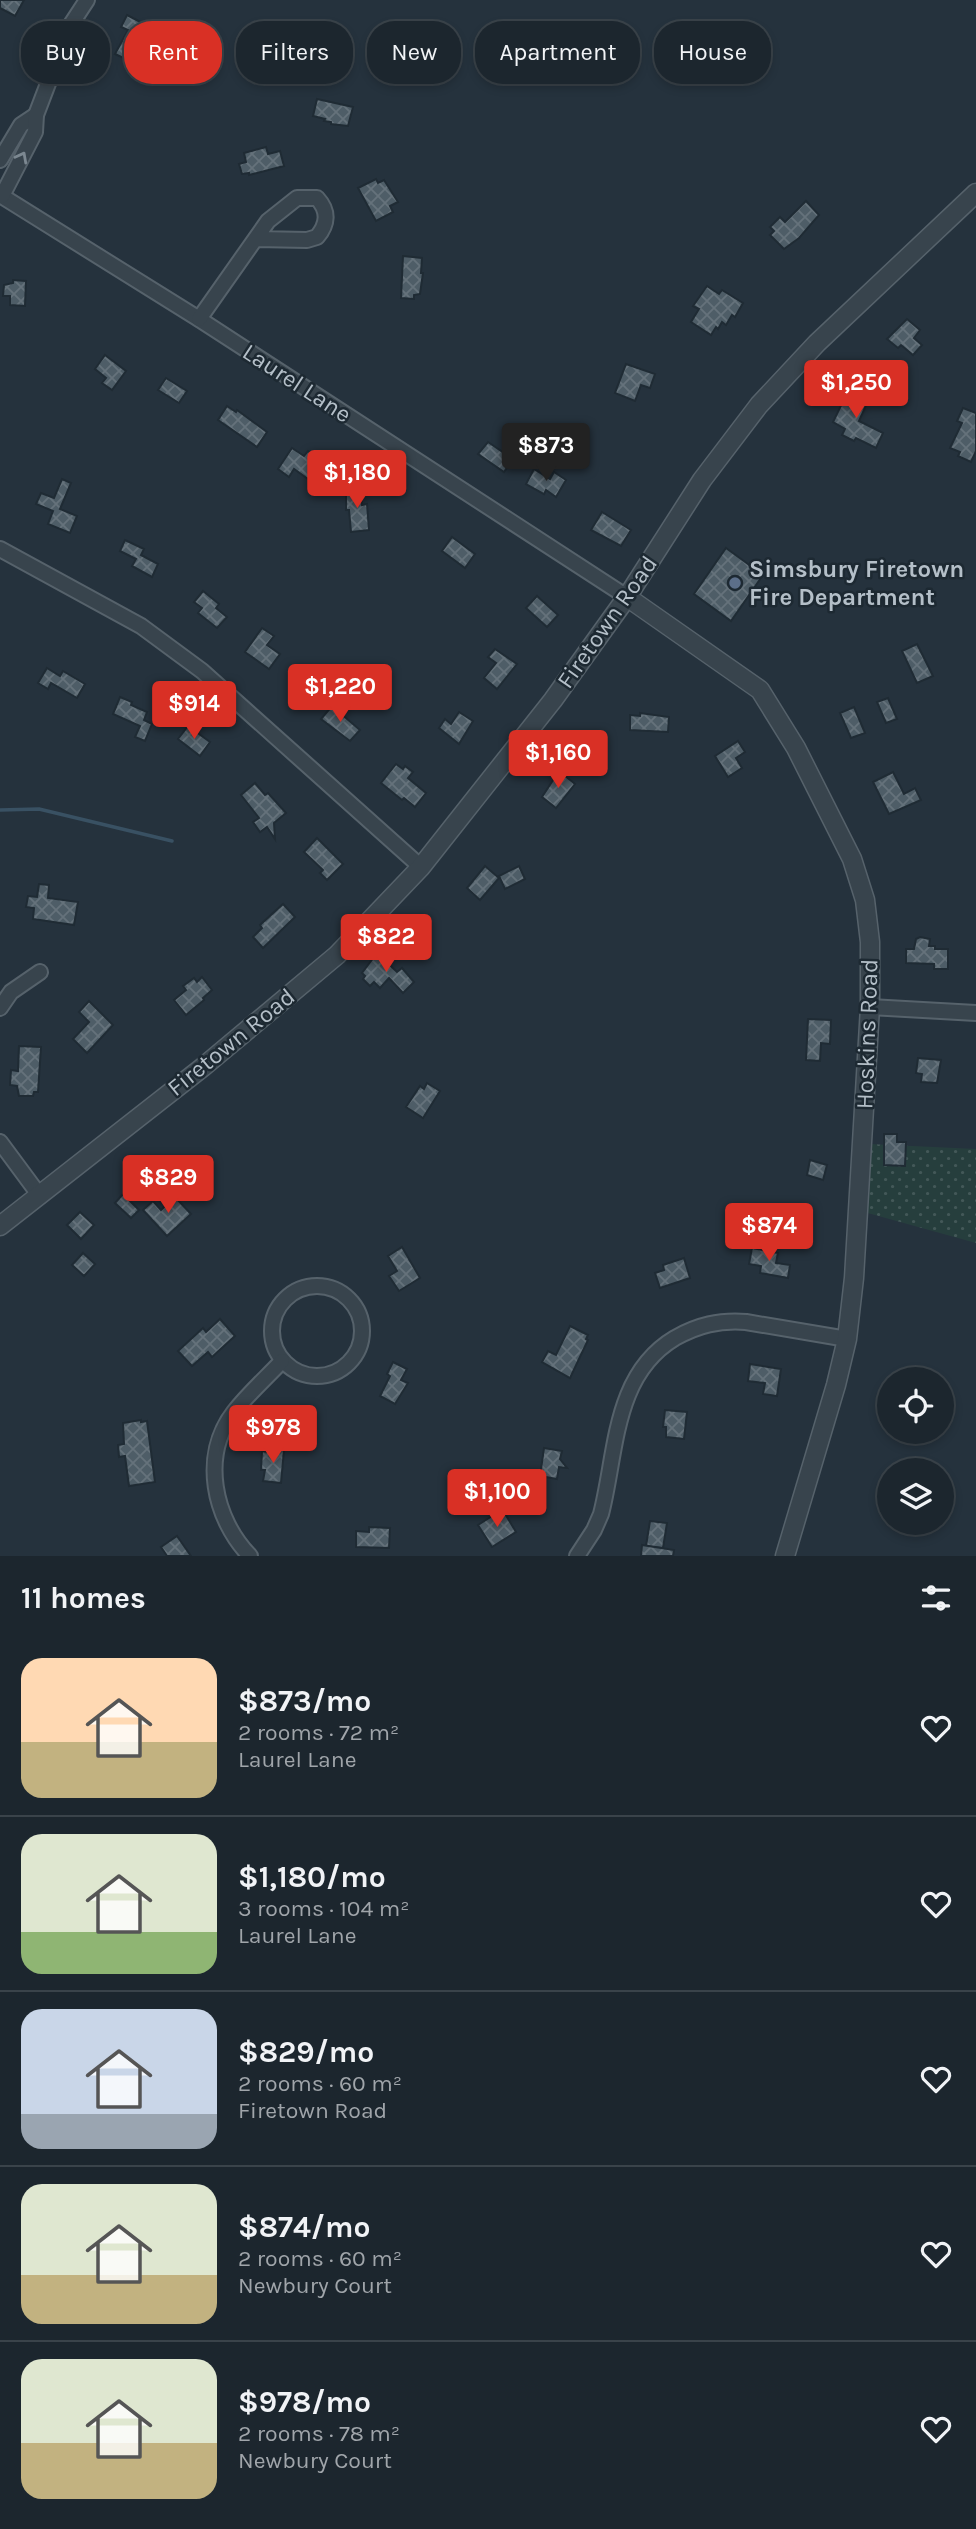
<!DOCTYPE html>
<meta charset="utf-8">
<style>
:root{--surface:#1c262e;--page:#29323a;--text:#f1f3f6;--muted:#a0a5aa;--line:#3a434a;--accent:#d93025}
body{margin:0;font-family:Karla,sans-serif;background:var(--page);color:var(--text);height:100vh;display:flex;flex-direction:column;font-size:26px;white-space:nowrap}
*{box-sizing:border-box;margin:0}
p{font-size:23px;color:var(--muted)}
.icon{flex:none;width:38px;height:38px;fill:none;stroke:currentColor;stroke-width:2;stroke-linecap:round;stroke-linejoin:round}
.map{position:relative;height:1556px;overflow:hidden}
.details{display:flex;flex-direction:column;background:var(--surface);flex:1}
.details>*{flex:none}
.hud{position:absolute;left:21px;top:21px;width:934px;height:63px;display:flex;gap:14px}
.controls{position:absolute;left:877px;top:1367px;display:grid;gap:14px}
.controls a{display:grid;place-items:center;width:77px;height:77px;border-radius:50%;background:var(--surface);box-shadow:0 4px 10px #0003,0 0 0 2px var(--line);font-size:35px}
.price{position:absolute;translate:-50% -60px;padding:0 16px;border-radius:7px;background:var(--accent);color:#fff;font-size:23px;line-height:46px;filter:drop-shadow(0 2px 4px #0008)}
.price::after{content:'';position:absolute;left:50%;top:42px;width:21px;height:16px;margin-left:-10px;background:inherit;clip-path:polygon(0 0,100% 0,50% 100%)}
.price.active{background:#222;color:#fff}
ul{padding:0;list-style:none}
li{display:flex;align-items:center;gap:21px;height:175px;padding:0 21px}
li+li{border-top:2px solid var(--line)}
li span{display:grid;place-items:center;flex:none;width:196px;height:140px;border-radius:21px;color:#555}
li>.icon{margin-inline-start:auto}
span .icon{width:84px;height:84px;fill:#fffc;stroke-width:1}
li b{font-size:30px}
h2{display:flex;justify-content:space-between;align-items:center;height:84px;padding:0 21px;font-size:30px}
.tag{padding:0 24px;border-radius:28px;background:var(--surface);box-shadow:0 4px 10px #0003,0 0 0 2px var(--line);font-size:24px;line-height:63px}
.tag.active{background:var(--accent);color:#fff}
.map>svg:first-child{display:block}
</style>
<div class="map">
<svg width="976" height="1556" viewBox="0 0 976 1556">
<defs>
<pattern id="park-dots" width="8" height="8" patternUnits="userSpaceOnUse" patternTransform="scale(1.75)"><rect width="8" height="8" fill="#263e3d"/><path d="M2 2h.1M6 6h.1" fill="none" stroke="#435858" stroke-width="1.8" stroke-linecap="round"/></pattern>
<pattern id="building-cross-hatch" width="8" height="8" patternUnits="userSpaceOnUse" patternTransform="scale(1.75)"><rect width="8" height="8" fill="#4e5d67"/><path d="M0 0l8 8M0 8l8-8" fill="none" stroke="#65727b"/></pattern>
</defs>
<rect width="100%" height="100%" fill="#25323d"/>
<polygon fill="url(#park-dots)" points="869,1144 976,1149 976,1243 864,1212"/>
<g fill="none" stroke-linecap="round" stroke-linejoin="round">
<polyline stroke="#395163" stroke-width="3.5" points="0,810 39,809 172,841"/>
</g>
<g fill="url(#building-cross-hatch)" stroke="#1f2b34" stroke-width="2">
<polygon points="0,0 24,0 15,16 0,8"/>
<polygon points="127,15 152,28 134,63 115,54 128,30 121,27"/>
<polygon points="317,99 353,107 348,126 331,124 331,122 324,121 325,119 313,116"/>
<polygon points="266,147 268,154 280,151 284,166 249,175 249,173 242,174 239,164 246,162 244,153"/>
<polygon points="376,179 378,183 384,180 398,202 390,206 393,212 376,221 358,188"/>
<polygon points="806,201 819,215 799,238 784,249 770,235 774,231 770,227 780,217 785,222"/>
<polygon points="403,256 422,258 421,273 423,273 420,294 414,295 414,299 401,298"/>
<polygon points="13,280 26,281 25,306 10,305 10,296 3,296 4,285 13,283"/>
<polygon points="707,286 719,294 722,290 743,303 735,317 732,315 726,325 722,322 718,329 716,327 711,335 691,322 699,309 693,306"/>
<polygon points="907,319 920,330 914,338 922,345 913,355 901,345 898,348 887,339"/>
<polygon points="105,355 126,371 112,390 102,383 106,378 95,369"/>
<polygon points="626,364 655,374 650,388 641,385 635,401 615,393"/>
<polygon points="166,378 187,391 179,403 158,390"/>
<polygon points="849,389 869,399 859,421 883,433 876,448 856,438 854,441 842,435 845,429 833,422"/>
<polygon points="227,406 236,412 237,410 267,432 257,447 218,420"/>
<polygon points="963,408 976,413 976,451 971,462 958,456 960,452 950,448 962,423 957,421"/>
<polygon points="488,442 513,459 504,472 478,454"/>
<polygon points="292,448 304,456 308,451 321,460 308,479 294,469 289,477 278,469"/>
<polygon points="534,469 550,479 554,472 566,480 556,497 546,490 544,494 526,484"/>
<polygon points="62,479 71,483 60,509 77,516 70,533 48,524 53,511 36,504 41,493 54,498"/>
<polygon points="360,485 362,505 367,504 369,530 351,532 349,510 346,510 346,487"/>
<polygon points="602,512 631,530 621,546 591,530"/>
<polygon points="452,537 475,554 465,568 442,551"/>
<polygon points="125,540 144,549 141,555 158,564 152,577 132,566 136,559 120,551"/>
<polygon points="726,548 763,575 731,621 694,594"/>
<polygon points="203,591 219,604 216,608 227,617 217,628 198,613 202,608 194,602"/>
<polygon points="537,596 558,615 547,627 526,608"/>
<polygon points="262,628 274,636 267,645 280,654 269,669 245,652"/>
<polygon points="917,644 933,676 917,683 902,651"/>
<polygon points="495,649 517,664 497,689 484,678 496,663 488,657"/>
<polygon points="47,668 60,676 63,671 85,684 77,698 51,683 48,689 38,683"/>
<polygon points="120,697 132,702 131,705 147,712 144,720 152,724 145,741 135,737 140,726 113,714"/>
<polygon points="888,698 897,719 886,723 877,702"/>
<polygon points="332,706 360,730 350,741 321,719"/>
<polygon points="854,707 865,733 851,738 840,713"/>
<polygon points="459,712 473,721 459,744 439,728 445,719 451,724"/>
<polygon points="640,713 669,717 668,732 630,730 630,715 640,716"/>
<polygon points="188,726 210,742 200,756 178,739"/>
<polygon points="738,741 745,752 736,758 742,768 728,777 715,756"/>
<polygon points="396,764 403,769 405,766 413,772 408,778 426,793 415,807 404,798 402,800 381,783"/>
<polygon points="559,771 575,784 556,808 542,797"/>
<polygon points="893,772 904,794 915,788 921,800 889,814 873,782"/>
<polygon points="255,783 265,795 268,793 286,813 274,823 275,839 267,827 260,832 253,822 259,818 241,795"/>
<polygon points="317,838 343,864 327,880 320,873 323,870 304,852"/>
<polygon points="485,866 499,878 480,900 467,888"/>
<polygon points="519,866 525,879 505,889 499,876"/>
<polygon points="39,884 49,885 48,898 78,902 74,925 33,919 34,908 26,907 28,896 37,897"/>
<polygon points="283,904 295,917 263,948 253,937 262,928 260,925"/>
<polygon points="920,937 930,939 929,946 935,946 935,949 948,949 948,969 934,969 934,964 906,963 906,949 914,949 916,939"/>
<polygon points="377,953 397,972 402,968 414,982 403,993 389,978 380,988 374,982 370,986 363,979 365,976 362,973"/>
<polygon points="202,977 212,990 203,998 204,1000 186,1015 174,1000 186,990 183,986 194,978 197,982"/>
<polygon points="89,1001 113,1025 87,1053 73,1039 89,1022 79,1012"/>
<polygon points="808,1019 831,1020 830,1044 821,1043 820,1061 806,1060"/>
<polygon points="19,1046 41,1047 38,1092 34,1092 33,1096 19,1096 17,1086 10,1085 11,1070 18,1071"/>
<polygon points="918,1058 941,1060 937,1083 921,1082 922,1074 916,1073"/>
<polygon points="427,1083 440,1091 423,1118 406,1107 420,1086 424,1089"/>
<polygon points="884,1134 897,1134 897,1142 906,1142 905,1166 884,1165"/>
<polygon points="810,1160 827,1165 823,1180 807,1175"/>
<polygon points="123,1194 139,1210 131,1218 115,1203"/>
<polygon points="175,1197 191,1214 167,1236 143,1210 153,1201 161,1210"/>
<polygon points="80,1212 94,1225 81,1239 67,1225"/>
<polygon points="402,1247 420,1278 399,1291 389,1276 397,1271 388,1256"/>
<polygon points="752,1248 778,1253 776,1263 790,1265 788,1278 760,1273 761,1266 749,1264"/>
<polygon points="83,1253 95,1264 84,1276 72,1265"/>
<polygon points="684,1258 690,1278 660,1288 655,1273 664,1270 663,1265"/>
<polygon points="220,1319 235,1336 212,1357 208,1352 192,1366 178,1351 203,1328 206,1332"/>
<polygon points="570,1326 588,1335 586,1339 588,1340 570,1378 542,1362 548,1351 556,1355"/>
<polygon points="393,1362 407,1369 401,1380 408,1383 395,1404 380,1396 390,1376 387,1374"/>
<polygon points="750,1364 781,1369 777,1396 763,1394 765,1383 748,1381"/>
<polygon points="665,1410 687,1412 684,1439 666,1437 666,1427 663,1427"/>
<polygon points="141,1420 141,1422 147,1421 155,1482 129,1486 125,1456 119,1457 118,1445 124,1444 123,1423"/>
<polygon points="268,1448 284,1450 281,1483 263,1481 265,1470 261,1470 262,1451 268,1452"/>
<polygon points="544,1448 562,1451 560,1459 567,1468 559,1467 557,1479 540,1476"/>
<polygon points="500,1511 502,1514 504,1512 516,1532 492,1547 478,1525"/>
<polygon points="650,1521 667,1523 663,1548 646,1546"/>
<polygon points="369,1527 390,1528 389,1548 356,1547 356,1531 369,1532"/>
<polygon points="177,1536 191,1556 167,1556 161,1547"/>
<polygon points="642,1545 674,1550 673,1556 641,1556"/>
</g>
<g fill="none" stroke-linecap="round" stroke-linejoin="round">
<defs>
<g id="minor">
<polyline points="0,160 21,125 36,115"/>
<polyline points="0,195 199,319 627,597"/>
<polyline points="2,196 35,132 36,115 70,26 87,0"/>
<path d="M 199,319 L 268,221 L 297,198 L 317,198 C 329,211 328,224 317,237 L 307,240 L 257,239"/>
<polyline points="0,549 141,626 202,671 421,867"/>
<polyline points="870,1007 976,1013"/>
<polyline points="0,1008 11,992 40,972"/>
<polyline points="0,1142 40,1196"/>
<circle cx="317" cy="1331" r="45"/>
<path d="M 250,1556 C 214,1519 200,1456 234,1412 C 248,1394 266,1378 282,1361"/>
<path d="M 577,1556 L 594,1530 L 601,1514 C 617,1452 613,1375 675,1338 C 698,1325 719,1320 746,1322 L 847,1339"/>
</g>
<g id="tertiary">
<polyline points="627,597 760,690 796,748 852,859 865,900 870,942 870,1007 854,1278 847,1339 836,1385 785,1556"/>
<polyline points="0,1226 203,1067 337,955 421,867 553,700 627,597 702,480 759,405 817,343 976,193"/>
</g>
</defs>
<use href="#minor" stroke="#56626b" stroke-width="18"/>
<use href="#tertiary" stroke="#56626b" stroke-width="21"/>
<use href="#minor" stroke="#38444d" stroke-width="14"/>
<use href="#tertiary" stroke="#38444d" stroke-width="18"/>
</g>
<defs><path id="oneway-chevron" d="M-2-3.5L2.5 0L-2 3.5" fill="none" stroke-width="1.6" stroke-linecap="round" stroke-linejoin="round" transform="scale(1.75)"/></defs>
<use stroke="#7c8891" href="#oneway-chevron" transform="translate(22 157) rotate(-62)"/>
<circle fill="#5c6f8a" stroke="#1d2932" stroke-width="2.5" cx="735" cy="583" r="7"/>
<g text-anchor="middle" stroke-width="5" stroke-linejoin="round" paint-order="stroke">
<g font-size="24" fill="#b4bfc8" stroke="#1d2932">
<text transform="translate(297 383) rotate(33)" y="8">Laurel Lane</text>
<text transform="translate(607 622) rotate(-55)" y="8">Firetown Road</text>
<text transform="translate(867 1034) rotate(-88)" y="8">Hoskins Road</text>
<text transform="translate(231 1042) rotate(-39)" y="8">Firetown Road</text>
</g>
<g font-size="24" font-weight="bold" fill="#b4bfc8" stroke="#1d2932" text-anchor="start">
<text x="749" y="577">Simsbury Firetown<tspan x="749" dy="28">Fire Department</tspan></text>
</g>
</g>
</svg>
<div class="controls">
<a><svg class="icon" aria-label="locate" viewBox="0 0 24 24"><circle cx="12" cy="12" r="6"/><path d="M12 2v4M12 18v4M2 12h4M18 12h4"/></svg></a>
<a><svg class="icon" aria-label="layers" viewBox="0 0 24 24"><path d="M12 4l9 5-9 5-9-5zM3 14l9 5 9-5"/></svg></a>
</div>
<b class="price" style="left:856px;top:420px">$1,250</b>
<b class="price active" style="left:546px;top:483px">$873</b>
<b class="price" style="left:357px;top:510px">$1,180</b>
<b class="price" style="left:340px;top:724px">$1,220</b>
<b class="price" style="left:194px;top:741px">$914</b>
<b class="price" style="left:558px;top:790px">$1,160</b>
<b class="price" style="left:386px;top:974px">$822</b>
<b class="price" style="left:168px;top:1215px">$829</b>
<b class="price" style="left:769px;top:1263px">$874</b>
<b class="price" style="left:273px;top:1465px">$978</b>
<b class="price" style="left:497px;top:1529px">$1,100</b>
<div class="hud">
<a class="tag">Buy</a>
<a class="tag active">Rent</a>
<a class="tag">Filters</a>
<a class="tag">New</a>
<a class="tag">Apartment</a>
<a class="tag">House</a>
</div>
</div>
<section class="details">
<h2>11 homes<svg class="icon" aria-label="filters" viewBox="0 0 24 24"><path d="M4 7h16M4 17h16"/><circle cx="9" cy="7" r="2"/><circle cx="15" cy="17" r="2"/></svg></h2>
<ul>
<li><span style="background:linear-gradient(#ffd9b3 60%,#c2b280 0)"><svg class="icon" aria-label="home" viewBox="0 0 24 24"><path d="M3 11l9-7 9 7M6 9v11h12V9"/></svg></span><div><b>$873/mo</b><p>2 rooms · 72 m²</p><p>Laurel Lane</p></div><svg class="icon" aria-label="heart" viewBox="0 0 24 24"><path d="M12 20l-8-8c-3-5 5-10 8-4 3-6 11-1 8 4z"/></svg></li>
<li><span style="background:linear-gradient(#dfe7d0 70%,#8fb573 0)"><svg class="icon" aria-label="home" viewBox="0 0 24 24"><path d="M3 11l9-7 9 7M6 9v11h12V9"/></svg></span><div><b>$1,180/mo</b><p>3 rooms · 104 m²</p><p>Laurel Lane</p></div><svg class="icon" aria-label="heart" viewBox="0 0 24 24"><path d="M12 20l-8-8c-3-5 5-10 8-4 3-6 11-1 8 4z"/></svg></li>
<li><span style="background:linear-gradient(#c9d6e8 75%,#9aa5b1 0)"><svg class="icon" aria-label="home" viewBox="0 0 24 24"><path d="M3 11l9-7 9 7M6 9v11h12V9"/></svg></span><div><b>$829/mo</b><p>2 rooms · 60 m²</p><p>Firetown Road</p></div><svg class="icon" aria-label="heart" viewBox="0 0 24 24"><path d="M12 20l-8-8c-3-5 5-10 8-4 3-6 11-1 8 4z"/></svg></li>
<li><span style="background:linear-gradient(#dfe7d0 65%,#c2b280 0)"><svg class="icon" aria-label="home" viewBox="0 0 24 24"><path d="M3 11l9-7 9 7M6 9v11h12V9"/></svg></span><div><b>$874/mo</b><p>2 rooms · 60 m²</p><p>Newbury Court</p></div><svg class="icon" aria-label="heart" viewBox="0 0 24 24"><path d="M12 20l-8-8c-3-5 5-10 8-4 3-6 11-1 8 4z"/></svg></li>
<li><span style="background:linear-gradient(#dfe7d0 60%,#c2b280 0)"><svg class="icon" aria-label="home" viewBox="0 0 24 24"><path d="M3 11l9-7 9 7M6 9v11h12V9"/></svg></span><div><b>$978/mo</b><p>2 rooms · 78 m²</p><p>Newbury Court</p></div><svg class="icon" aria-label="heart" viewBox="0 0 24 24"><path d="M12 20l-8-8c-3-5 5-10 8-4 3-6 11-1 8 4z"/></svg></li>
</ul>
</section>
